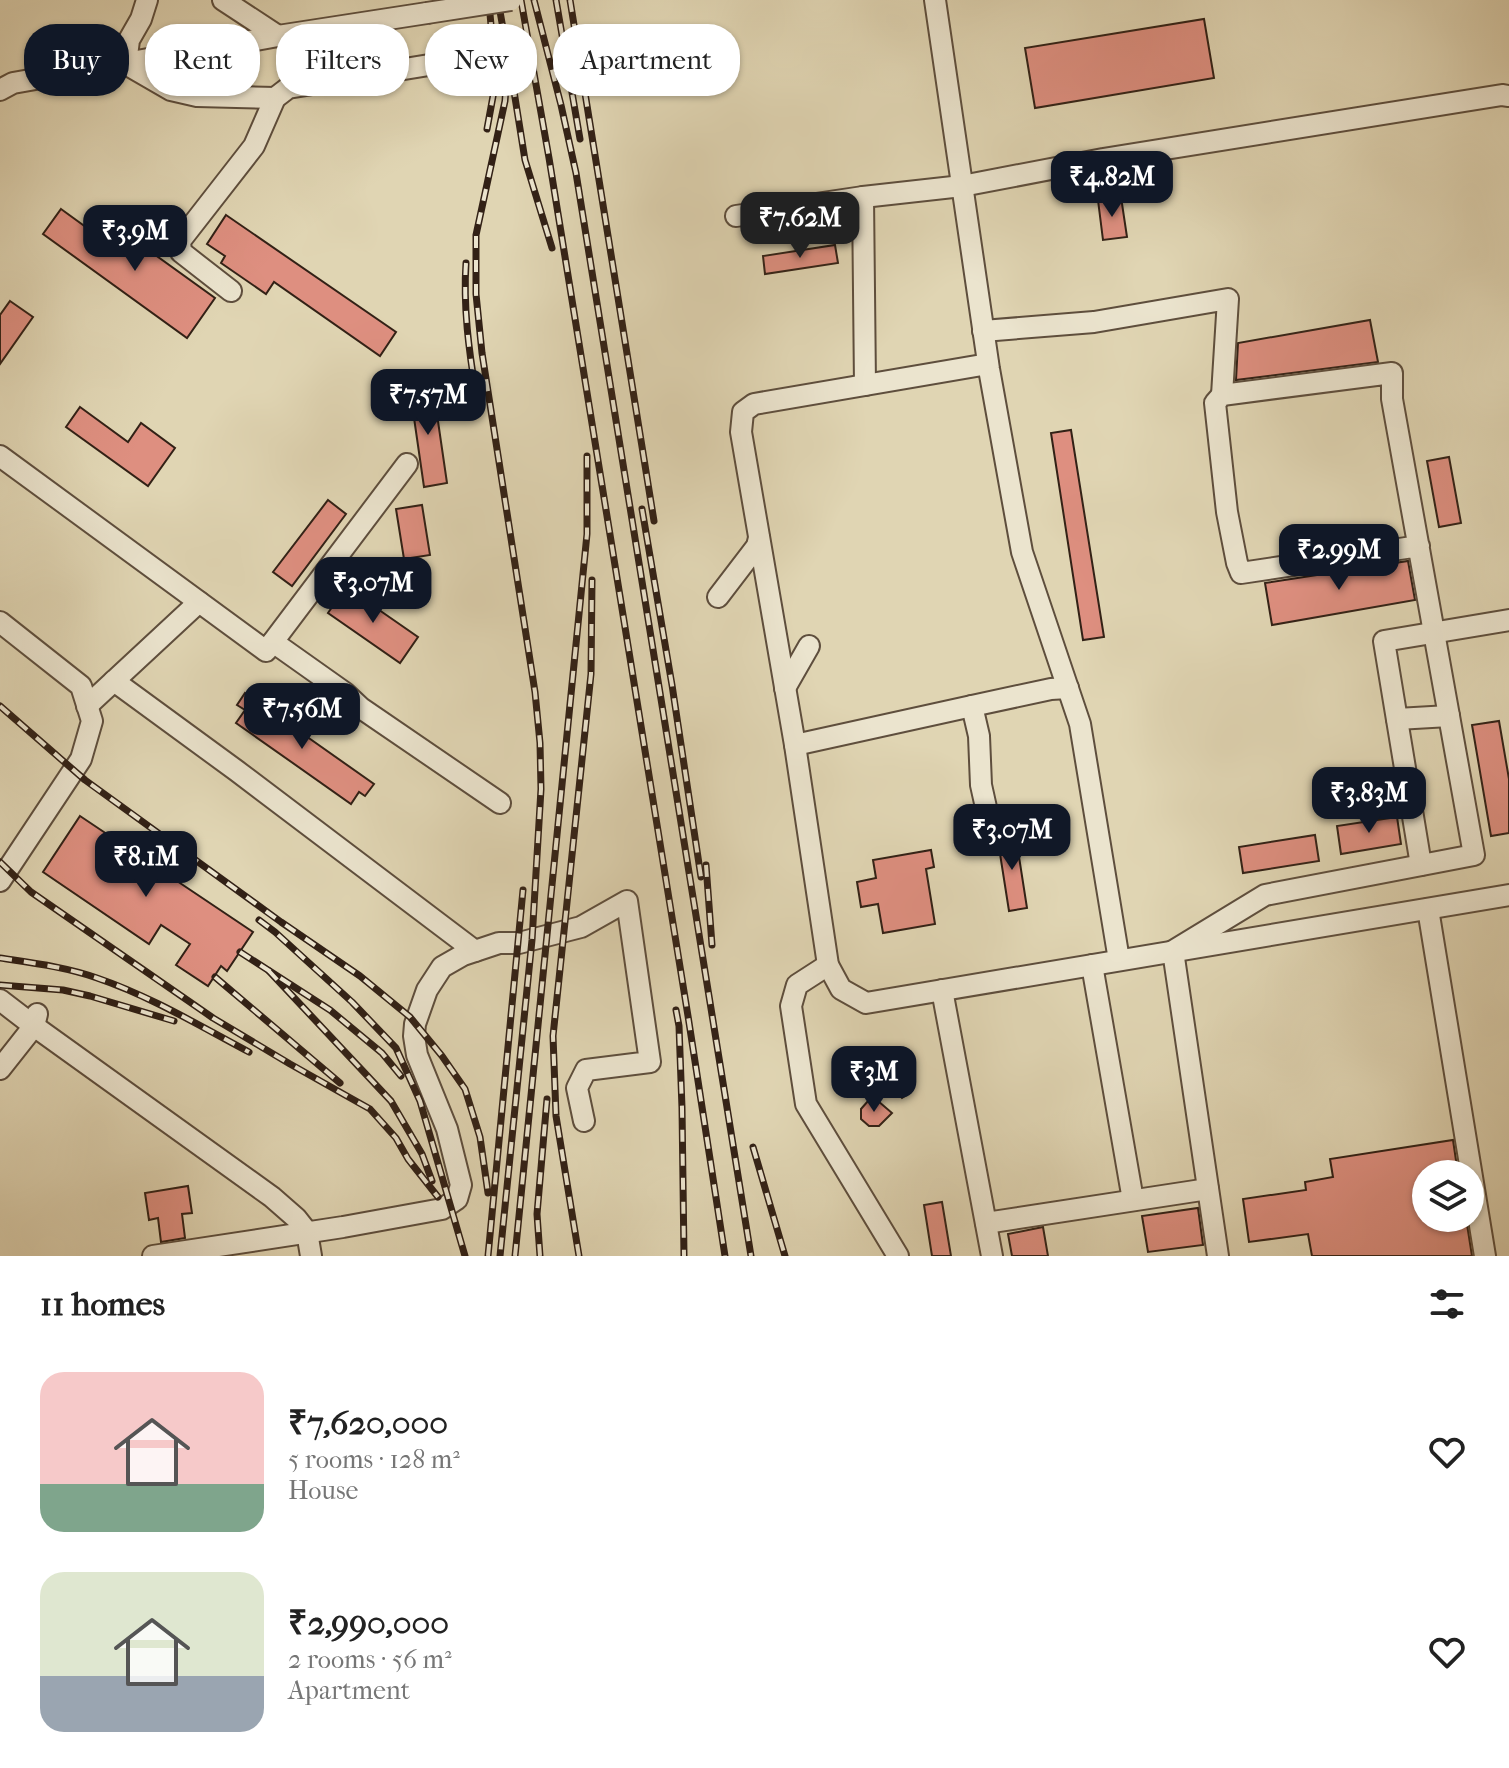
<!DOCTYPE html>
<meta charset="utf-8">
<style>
:root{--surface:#fff;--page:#f2f2f2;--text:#222;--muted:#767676;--accent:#111827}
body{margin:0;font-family:"IM FELL French Canon",serif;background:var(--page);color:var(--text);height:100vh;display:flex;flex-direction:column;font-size:30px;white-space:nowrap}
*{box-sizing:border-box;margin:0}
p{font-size:26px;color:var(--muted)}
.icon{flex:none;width:44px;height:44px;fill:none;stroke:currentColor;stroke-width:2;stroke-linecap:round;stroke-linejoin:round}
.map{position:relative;height:1256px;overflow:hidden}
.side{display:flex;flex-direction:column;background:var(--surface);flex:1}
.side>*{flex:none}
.guide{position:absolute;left:24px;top:24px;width:800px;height:72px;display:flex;gap:16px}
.controls{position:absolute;left:1412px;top:1160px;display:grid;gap:16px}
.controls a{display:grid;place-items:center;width:72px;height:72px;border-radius:50%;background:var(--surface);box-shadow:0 2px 6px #0004;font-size:40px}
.price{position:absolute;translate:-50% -68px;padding:0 18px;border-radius:16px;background:var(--accent);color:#fff;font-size:26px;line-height:52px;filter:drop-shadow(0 2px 4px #0008)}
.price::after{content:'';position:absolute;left:50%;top:48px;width:24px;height:18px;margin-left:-12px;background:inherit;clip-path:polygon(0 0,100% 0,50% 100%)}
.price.current{background:#222;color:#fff}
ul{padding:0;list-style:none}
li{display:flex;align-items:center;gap:24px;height:200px;padding:0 40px}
li span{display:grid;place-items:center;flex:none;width:224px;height:160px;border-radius:24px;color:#555}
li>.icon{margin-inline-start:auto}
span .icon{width:96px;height:96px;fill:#fffc;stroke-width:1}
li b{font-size:34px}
h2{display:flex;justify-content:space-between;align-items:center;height:96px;padding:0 40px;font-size:34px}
.tag{padding:0 28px;border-radius:32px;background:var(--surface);box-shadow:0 2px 6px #0004;font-size:28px;line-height:72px}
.tag.current{background:var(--accent);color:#fff}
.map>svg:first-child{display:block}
</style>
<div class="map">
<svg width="1509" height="1256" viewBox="0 0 1509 1256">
<rect width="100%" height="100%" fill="#e0d5b3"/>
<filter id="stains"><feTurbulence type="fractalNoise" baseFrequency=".0025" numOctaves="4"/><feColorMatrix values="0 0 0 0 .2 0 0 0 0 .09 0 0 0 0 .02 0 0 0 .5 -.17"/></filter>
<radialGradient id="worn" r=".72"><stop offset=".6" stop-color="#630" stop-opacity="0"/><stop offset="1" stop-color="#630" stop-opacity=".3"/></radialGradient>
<g fill="#de8f80" stroke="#322116" stroke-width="2">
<polygon points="1204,19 1214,78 1035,108 1025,48"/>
<polygon points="1121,197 1127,237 1103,240 1098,200"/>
<polygon points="61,209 112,246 122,231 215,298 187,338 43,234"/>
<polygon points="226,215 396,332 380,356 274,282 266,294 221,263 225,256 207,244"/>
<polygon points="835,245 838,263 765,274 763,256"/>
<polygon points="10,301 33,317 0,364 0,315"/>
<polygon points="1370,320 1378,362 1236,380 1238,343"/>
<polygon points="433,387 447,483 424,487 410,390"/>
<polygon points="80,407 128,442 141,423 175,448 148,486 66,427"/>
<polygon points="1071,430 1104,637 1083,640 1051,433"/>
<polygon points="1449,457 1461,523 1439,527 1427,461"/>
<polygon points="328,500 346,514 292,586 273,572"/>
<polygon points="422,505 430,555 404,559 396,509"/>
<polygon points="1408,561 1415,600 1272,625 1265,583"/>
<polygon points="346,587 418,637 400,663 328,613"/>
<polygon points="245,693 374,784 365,796 359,792 351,804 236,723 245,710 237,705"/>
<polygon points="1499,721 1509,779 1509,833 1491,836 1472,725"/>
<polygon points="80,816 253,932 227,971 221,966 208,986 176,965 190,944 161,925 149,944 43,872"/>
<polygon points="1397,817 1401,844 1341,854 1337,826"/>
<polygon points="1015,831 1027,908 1009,911 998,841 1004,833"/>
<polygon points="1315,835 1319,861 1243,873 1239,847"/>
<polygon points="931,850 934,867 926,869 935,924 883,933 878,904 861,907 857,882 876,878 873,860"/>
<polygon points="861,1061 872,1061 885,1073 868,1091 855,1079 854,1068"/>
<polygon points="896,1074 909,1077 913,1083 912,1091 902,1098 893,1088"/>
<polygon points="868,1101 878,1101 892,1113 879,1126 869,1126 861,1119 861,1109"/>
<polygon points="1453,1140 1458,1174 1426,1174 1426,1218 1466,1218 1472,1256 1312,1256 1308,1234 1249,1242 1243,1199 1306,1190 1305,1182 1333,1177 1330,1159"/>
<polygon points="188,1186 192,1213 182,1214 185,1238 161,1242 158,1218 149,1220 145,1193"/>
<polygon points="942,1202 951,1256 932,1256 924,1205"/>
<polygon points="1198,1208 1203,1245 1148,1252 1142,1216"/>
<polygon points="1043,1227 1048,1256 1012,1256 1008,1234"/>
</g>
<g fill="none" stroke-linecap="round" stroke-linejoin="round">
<defs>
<g id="minor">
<polyline points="147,0 141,19 129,40 126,64 171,90 197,96 275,98"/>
<polyline points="223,0 278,36"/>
<polyline points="935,0 989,369 1022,552 1080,724 1119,960"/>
<polyline points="0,90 13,83 278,36 427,13"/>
<polyline points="863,197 865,385"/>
<polyline points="736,216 863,197 962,186 1103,159 1502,95 1509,96"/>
<polyline points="231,291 181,252 180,241 254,146 275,98 288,88 472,58"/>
<polyline points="983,331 1094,322 1228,299 1222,395"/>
<polyline points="988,364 754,404 743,412 741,432 795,745 828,965 841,989 866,1003 1509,895"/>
<polyline points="0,456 266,651 407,464"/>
<polyline points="718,597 757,546 759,538"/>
<polyline points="0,622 81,686 92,721 81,759 0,881"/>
<polyline points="273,642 345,693 361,708 500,803"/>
<polyline points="114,681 237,771 475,951"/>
<polyline points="785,688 809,646"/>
<polyline points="87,706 199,602"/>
<polyline points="972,706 979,736 981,785 991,830"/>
<polyline points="1397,719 1449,716"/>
<polyline points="795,745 972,706 1051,689 1068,688"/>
<polyline points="1421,865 1384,641 1509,620"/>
<polyline points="1428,909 1485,1256"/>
<polyline points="828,965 797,985 791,1006 806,1104 898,1256"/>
<polyline points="1092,965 1133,1200"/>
<polyline points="942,990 992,1256"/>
<polyline points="0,1000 34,1026 272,1197 296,1218 307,1232 311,1256"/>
<polyline points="0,1069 34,1026 37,1014"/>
<polyline points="986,1223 1208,1189"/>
<polyline points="153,1256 343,1227 442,1209 457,1199 461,1185 447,1129 417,1055 414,1036 415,1024 427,990 442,967 463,955 499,943 519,943 581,927 627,901 650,1062 586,1070 577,1088 584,1121"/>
<polyline points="1218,1256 1173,951 1265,895 1474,855 1392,399 1392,373 1222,395 1215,403 1227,512 1237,563 1241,573 1419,546"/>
</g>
</defs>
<use href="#minor" stroke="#5e4e3d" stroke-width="24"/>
<use href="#minor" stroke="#ebe4ce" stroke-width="20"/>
<defs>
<g id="rail">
<polyline points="498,0 508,57 505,101 476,235 476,294 482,353 535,692 540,743 541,789 532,940 500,1256"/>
<polyline points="521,0 549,158 688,1016 725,1256"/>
<polyline points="534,0 561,105 576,173 751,1256"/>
<polyline points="556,0 580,139"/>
<polyline points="570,0 654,521"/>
<polyline points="513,85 525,160 552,248"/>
<polyline points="487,129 496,80 490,14"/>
<path d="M 466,263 C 463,307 469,351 476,394"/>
<polyline points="642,509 672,685 701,877"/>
<polyline points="0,706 85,780 281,922 360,976 410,1017 442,1056 465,1089 480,1137 488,1193"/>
<polyline points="0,862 31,892 213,1018 290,1064 370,1109 396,1138 408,1159 438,1197"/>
<polyline points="706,865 712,945"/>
<polyline points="259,920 275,932 352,1002 396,1048 420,1101 465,1256"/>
<polyline points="240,952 330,1010 382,1053 401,1076"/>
<path d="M 0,958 C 33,963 66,967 97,978 C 150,996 200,1026 249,1052"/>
<polyline points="269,971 391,1101 422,1154 432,1181"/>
<polyline points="215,977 340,1083"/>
<polyline points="0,985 63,990 90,996 174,1021"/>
<polyline points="676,1010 679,1026 682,1108 684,1256"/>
<polyline points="753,1147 785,1256"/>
<polyline points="488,1256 523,890"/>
<polyline points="515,1256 587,534 587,456"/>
<polyline points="540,1256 537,1214 547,1099"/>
<polyline points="579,1256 556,1116 553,1036 591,674 592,580"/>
</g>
</defs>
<use href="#rail" stroke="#322116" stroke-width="7"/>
<use href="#rail" stroke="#ebe4ce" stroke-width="4" stroke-dasharray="12" stroke-linecap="butt"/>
<defs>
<polyline id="minor-bridge" points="427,13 511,0"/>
</defs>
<use href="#minor-bridge" stroke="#5e4e3d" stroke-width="24" stroke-linecap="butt"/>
<use href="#minor-bridge" stroke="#ebe4ce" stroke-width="20"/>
</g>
<rect width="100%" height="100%" filter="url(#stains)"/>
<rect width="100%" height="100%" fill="url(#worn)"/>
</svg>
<div class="controls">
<a><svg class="icon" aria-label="layers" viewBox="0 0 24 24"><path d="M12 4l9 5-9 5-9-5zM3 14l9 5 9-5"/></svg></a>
</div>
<b class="price" style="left:1112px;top:219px">₹4.82M</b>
<b class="price current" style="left:800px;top:260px">₹7.62M</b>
<b class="price" style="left:135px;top:273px">₹3.9M</b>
<b class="price" style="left:428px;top:437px">₹7.57M</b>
<b class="price" style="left:1339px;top:592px">₹2.99M</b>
<b class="price" style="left:373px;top:625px">₹3.07M</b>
<b class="price" style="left:302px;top:751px">₹7.56M</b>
<b class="price" style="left:1369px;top:835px">₹3.83M</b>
<b class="price" style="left:1012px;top:872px">₹3.07M</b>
<b class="price" style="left:146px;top:899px">₹8.1M</b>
<b class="price" style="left:874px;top:1114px">₹3M</b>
<div class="guide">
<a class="tag current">Buy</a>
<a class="tag">Rent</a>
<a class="tag">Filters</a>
<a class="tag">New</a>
<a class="tag">Apartment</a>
</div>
</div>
<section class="side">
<h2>11 homes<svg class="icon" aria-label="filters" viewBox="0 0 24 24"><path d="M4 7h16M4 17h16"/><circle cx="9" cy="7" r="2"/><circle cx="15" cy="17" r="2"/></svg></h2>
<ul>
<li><span style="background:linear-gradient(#f6c9c9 70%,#7fa58c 0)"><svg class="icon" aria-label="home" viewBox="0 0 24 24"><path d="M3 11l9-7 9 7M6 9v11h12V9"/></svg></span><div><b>₹7,620,000</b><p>5 rooms · 128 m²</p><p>House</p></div><svg class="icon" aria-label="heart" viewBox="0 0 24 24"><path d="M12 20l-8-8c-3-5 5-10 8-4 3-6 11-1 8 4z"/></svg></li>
<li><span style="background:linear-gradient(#dfe7d0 65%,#9aa5b1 0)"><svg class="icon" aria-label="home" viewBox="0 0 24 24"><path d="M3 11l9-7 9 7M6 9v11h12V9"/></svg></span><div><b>₹2,990,000</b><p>2 rooms · 56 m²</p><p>Apartment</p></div><svg class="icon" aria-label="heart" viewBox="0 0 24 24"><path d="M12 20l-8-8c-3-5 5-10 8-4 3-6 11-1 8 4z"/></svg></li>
</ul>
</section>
